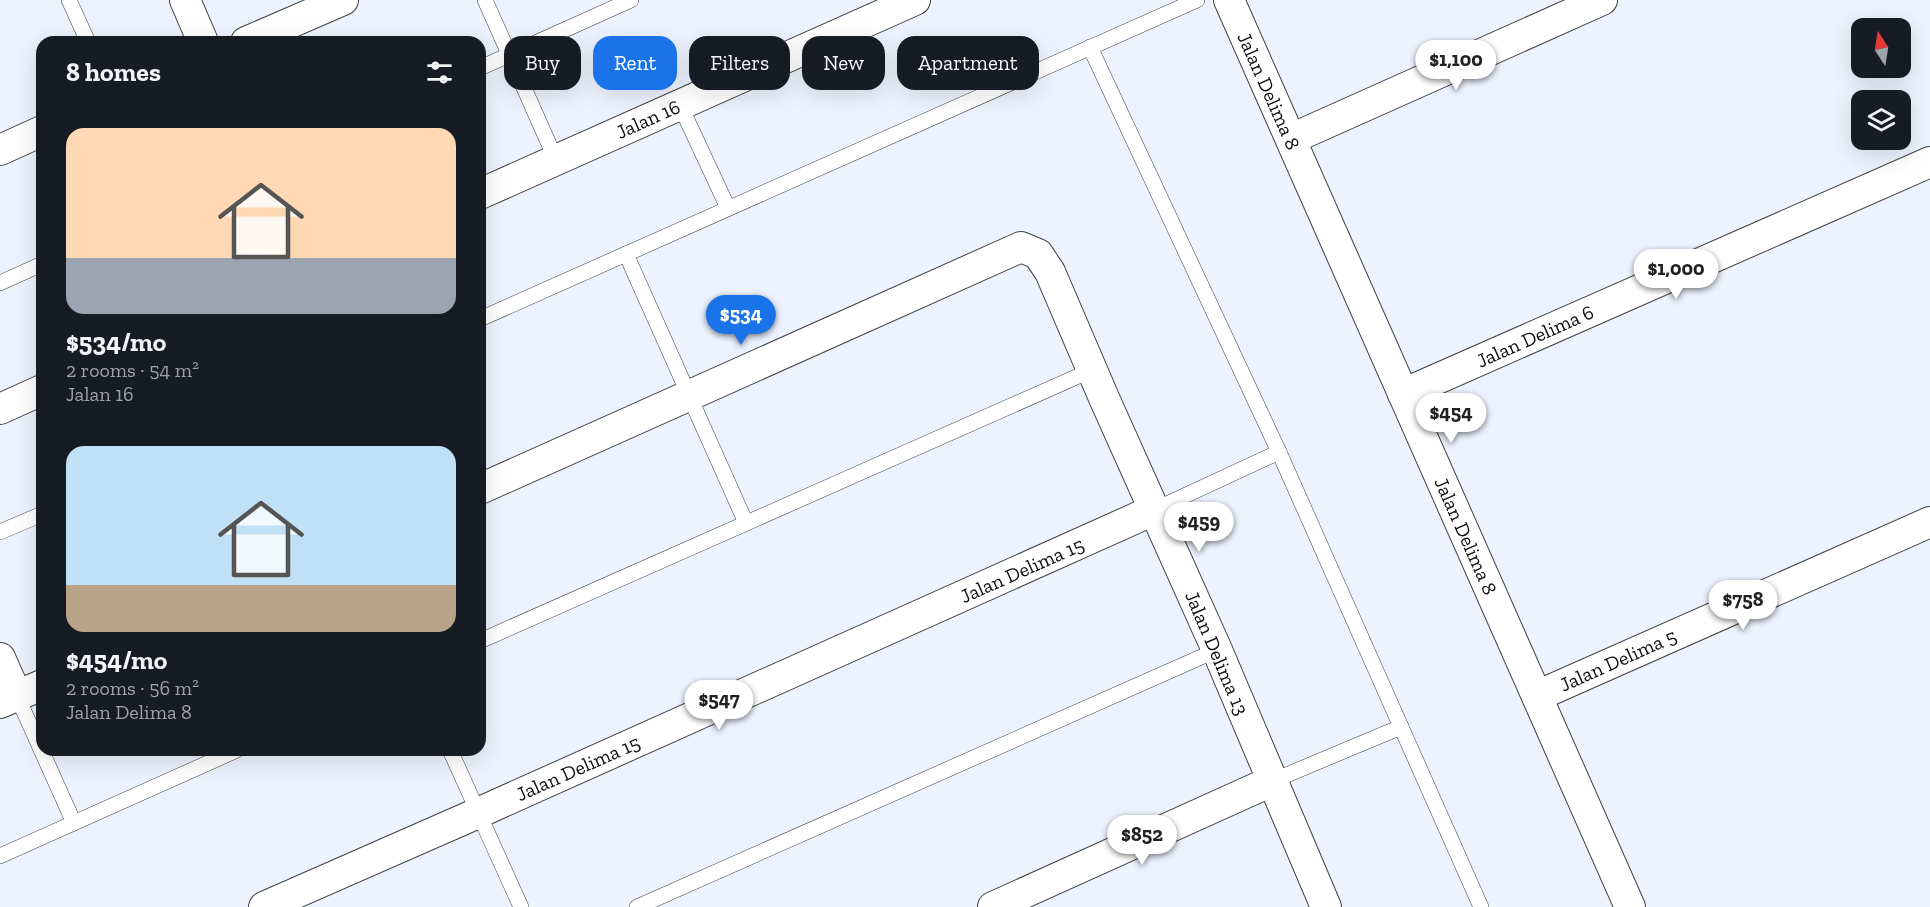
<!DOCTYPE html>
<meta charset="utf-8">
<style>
:root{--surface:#171b24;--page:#20242c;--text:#f1f3f6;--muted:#9ea1a6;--accent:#1a73e8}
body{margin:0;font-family:"Zilla Slab",serif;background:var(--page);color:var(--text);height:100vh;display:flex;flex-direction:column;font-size:22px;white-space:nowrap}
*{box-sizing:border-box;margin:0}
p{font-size:20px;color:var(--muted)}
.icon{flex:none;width:33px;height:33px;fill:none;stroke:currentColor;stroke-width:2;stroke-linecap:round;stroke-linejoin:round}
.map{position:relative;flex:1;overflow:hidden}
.panel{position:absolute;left:36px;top:36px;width:450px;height:720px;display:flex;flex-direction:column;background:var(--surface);border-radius:18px;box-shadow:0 6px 24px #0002}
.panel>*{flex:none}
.hud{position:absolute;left:504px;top:36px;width:570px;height:54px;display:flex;gap:12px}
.needle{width:39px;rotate:348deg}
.controls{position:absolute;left:1851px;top:18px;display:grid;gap:12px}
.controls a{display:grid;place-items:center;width:60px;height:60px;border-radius:12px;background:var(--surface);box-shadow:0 6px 24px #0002;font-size:30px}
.price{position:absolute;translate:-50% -51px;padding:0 14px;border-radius:21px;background:#fff;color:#222;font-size:20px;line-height:39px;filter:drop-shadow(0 2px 3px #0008)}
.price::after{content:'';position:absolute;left:50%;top:36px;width:18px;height:14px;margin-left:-9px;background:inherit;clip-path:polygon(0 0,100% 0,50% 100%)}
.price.selected{background:var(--accent);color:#fff}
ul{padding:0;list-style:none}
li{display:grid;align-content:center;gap:12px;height:318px;padding:0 30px}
li span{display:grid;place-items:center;height:186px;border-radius:18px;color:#555}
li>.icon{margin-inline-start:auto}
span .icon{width:108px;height:108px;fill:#fffc;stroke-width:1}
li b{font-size:26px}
h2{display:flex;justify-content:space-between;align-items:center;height:72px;padding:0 30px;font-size:26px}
.pill{padding:0 21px;border-radius:18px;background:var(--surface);box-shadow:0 6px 24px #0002;font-size:21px;line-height:54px}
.pill.selected{background:var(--accent);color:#fff}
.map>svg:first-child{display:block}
</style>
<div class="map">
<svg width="1930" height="907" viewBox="0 0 1930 907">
<rect width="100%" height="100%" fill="#edf2ff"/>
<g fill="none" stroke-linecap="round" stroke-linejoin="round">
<defs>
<g id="lane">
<polyline points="69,0 88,42"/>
<polyline points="485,0 556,160"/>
<polyline points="1090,47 1279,452 1481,907"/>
<polyline points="480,68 631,0"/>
<polyline points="680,105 728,208"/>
<polyline points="626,254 746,523"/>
<polyline points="0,283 42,264"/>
<polyline points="480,319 1197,0"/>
<polyline points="1154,510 1279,452"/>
<polyline points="0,532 42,514"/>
<polyline points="480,641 1092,370"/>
<polyline points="17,696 74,823"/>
<polyline points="450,750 521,907"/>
<polyline points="1272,781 1401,727"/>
<polyline points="0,856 237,750"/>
<polyline points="637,907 1217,650"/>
</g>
<g id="street">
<polyline points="185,0 203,42"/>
<polyline points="1229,0 1630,907"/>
<polyline points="246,42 343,0"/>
<polyline points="1291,139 1602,0"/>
<polyline points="0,150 42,131"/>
<polyline points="480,194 915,0"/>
<polyline points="1403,394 1930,162"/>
<polyline points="0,409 42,390"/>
<polyline points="480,489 1021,247 1038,254 1050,272 1104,398 1217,650 1326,907"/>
<polyline points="0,658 17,696"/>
<polyline points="1537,696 1930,522"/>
<polyline points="0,703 42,685"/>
<polyline points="264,907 478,813 1154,510"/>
<polyline points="993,907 1272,781"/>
</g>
</defs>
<use href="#lane" stroke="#404040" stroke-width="16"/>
<use href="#street" stroke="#404040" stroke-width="32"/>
<use href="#lane" stroke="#fff" stroke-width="15"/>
<use href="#street" stroke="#fff" stroke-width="30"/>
</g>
<g text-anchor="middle" stroke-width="6" stroke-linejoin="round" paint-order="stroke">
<g font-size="20" fill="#0d0d0d" stroke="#fff">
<text transform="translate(1269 91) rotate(66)" y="7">Jalan Delima 8</text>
<text transform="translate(648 119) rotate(-24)" y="7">Jalan 16</text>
<text transform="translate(1535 336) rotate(-24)" y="7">Jalan Delima 6</text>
<text transform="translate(1466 536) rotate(66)" y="7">Jalan Delima 8</text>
<text transform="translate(1022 570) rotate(-24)" y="7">Jalan Delima 15</text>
<text transform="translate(1217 653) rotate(67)" y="7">Jalan Delima 13</text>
<text transform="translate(1618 660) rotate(-24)" y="7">Jalan Delima 5</text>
<text transform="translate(578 768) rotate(-24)" y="7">Jalan Delima 15</text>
</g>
</g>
</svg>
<div class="controls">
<a><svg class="needle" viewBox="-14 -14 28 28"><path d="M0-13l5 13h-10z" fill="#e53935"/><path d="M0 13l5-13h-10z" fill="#9ea1a6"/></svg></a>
<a><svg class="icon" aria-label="layers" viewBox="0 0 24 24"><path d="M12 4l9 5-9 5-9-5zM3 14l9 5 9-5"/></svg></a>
</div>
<b class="price" style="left:1456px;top:91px">$1,100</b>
<b class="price" style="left:1676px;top:300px">$1,000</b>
<b class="price selected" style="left:741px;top:346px">$534</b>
<b class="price" style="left:1451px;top:444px">$454</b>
<b class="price" style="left:1199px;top:553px">$459</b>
<b class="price" style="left:1743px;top:631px">$758</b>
<b class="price" style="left:719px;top:731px">$547</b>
<b class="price" style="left:1142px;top:866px">$852</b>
<div class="hud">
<a class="pill">Buy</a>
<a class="pill selected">Rent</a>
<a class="pill">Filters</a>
<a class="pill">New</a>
<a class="pill">Apartment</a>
</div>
<section class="panel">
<h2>8 homes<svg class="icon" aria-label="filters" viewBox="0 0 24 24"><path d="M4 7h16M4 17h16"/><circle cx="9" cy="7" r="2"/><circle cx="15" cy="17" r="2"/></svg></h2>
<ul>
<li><span style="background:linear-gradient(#ffd9b3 70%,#9aa5b1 0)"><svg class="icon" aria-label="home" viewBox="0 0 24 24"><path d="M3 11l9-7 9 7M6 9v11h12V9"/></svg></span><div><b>$534/mo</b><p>2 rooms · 54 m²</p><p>Jalan 16</p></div></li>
<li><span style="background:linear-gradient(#bfe0f5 75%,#b9a48a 0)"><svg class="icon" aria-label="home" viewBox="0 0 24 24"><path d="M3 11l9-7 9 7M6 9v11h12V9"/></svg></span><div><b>$454/mo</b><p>2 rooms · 56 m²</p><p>Jalan Delima 8</p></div></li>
</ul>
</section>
</div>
